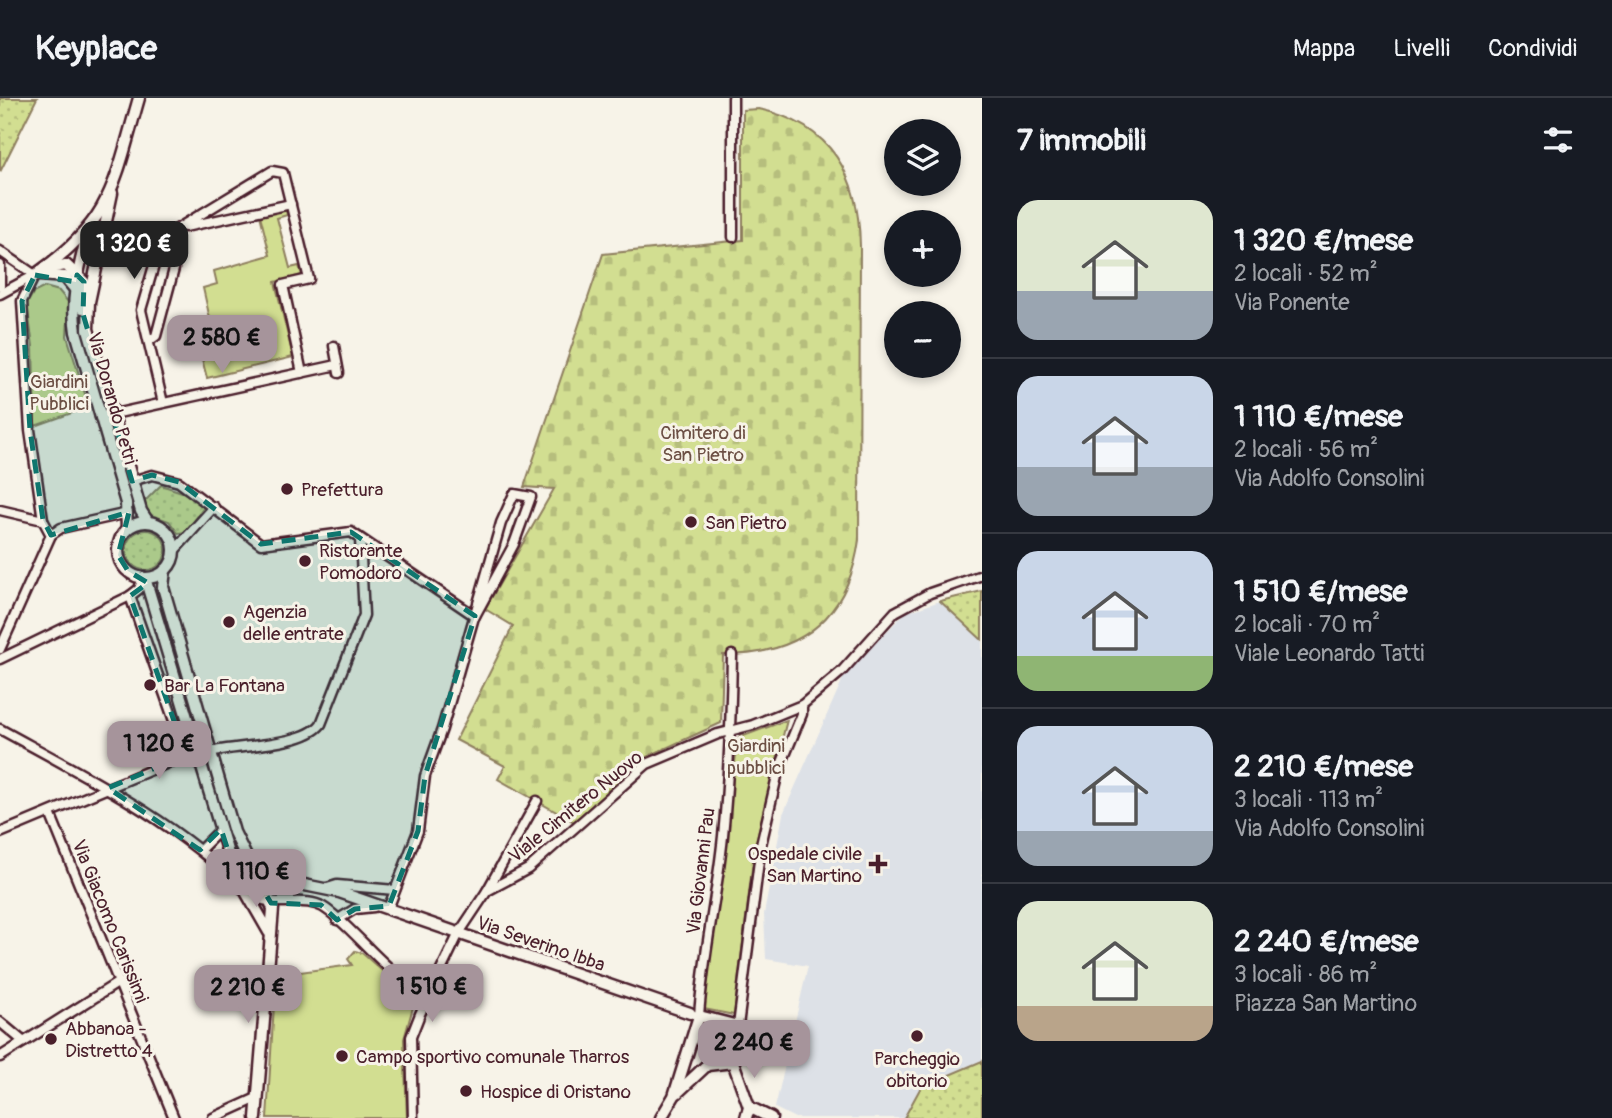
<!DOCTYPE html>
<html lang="it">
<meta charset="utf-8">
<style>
:root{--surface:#171b24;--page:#20242c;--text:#f1f3f6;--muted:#9ea1a6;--line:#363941;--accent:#a6949b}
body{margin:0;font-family:Pangolin,sans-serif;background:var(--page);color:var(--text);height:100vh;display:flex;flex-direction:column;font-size:26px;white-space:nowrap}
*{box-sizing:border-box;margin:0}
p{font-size:23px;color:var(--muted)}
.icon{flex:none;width:38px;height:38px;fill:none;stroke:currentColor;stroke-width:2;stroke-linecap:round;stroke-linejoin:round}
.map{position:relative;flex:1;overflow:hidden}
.panel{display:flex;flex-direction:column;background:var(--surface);width:630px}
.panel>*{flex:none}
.tools{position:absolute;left:884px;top:21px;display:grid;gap:14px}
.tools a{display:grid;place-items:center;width:77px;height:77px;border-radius:50%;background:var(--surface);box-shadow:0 4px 10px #0003;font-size:35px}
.price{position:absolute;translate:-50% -60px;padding:0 16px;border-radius:14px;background:var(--accent);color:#111;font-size:23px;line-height:46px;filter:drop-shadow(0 2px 4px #0008)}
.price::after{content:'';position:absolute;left:50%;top:42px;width:21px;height:16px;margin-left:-10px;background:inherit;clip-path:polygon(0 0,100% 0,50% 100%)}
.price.active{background:#222;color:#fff}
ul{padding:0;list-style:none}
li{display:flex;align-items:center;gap:21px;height:175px;padding:0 35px}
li+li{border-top:2px solid var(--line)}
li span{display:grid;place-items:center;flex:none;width:196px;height:140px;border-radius:21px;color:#555}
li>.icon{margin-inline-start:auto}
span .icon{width:84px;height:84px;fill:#fffc;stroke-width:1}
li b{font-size:30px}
h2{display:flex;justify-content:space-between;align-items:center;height:84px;padding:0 35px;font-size:30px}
header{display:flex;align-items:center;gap:42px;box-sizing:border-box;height:98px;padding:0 35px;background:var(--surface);border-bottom:2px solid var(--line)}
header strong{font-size:33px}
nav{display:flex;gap:38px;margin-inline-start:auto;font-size:24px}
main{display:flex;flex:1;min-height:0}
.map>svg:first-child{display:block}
</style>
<header>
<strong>Keyplace</strong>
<nav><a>Mappa</a><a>Livelli</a><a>Condividi</a></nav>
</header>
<main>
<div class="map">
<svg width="982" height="1020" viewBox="0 0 982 1020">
<defs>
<pattern id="grass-dots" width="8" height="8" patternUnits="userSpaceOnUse" patternTransform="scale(1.75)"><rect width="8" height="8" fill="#d2de91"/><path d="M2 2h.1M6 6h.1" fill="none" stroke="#b6be7d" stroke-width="1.8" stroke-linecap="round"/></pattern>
<pattern id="cemetery-stones" width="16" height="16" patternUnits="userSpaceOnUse" patternTransform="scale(1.75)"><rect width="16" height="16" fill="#d2de91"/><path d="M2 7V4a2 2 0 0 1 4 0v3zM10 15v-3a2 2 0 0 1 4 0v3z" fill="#b6be7d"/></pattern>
</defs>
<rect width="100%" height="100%" fill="#f7f3e8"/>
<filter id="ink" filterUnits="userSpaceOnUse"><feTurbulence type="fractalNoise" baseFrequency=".0143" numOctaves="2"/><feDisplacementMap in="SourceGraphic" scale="14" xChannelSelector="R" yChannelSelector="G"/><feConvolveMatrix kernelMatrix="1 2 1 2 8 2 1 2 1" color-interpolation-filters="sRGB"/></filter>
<g filter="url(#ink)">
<polygon fill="#dde1e7" points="940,503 982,542 982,963 921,989 904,1020 795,1020 775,1010 808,868 766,861 764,816 783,716 845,576 905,515"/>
<g fill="url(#grass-dots)" stroke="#8e7e5e" stroke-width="2">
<polygon points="0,0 37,0 0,74"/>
<polygon points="161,387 188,396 204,409 186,434 178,435 169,423 148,416 144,404"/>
<circle cx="146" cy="452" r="20"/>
<polygon points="982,493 982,542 940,503"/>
<polygon points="982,963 982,1020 904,1020 921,989"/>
</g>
<path fill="url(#cemetery-stones)" stroke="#8e7e5e" stroke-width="2" d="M 759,11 C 832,27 859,77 860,148 L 859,442 C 848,520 801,557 723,557 L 721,625 L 646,659 L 576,725 L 498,681 L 505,668 L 456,642 L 513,528 L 485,511 L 554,391 L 524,389 L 603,156 L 743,142 L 743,12 Z"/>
<g fill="#d2de91" stroke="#8e7e5e" stroke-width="2">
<polygon points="285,109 287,117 277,120 290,170 299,168 302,177 275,184 293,259 207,280 196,238 213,234 203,190 217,186 214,173 270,157 260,117"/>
<polygon points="45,189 59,193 69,205 67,238 89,309 35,328 33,248 27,206 33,195"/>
<polygon points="787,622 755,747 734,917 704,911 707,869 719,796 738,640"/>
<polygon points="355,853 362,855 415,902 404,941 407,1020 267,1020 276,874 292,870 293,875 352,867 348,861"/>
</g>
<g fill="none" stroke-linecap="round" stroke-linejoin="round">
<defs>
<g id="minor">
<polyline points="185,129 291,106"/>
<polyline points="733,139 733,0"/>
<polyline points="0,153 35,177"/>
<polyline points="0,167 0,188"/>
<polyline points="35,177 22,203 30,332 43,422 51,437"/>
<polyline points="0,196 35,177"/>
<polyline points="149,243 156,238 174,171 167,137"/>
<polyline points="334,248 339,275"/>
<polyline points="163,305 141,212 162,140 272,73 283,75 309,181 283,187 302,275"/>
<polyline points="100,319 337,267"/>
<polyline points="132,383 152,377 179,384 261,446 351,434 475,518"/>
<polyline points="0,412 43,422"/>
<polyline points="174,453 214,409"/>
<polyline points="130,498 186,657"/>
<polyline points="0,551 51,437 61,430 128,415"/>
<polyline points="0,561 130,498 139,491 143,479"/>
<path d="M 0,631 C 85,678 175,722 244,792"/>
<path d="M 210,654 C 238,647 304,648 321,626 L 364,517 L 360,441"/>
<polyline points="50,715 174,1020"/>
<polyline points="0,735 199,652"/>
<polyline points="200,752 221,731"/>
<polyline points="324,791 337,787 395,792"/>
<polyline points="487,793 528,771 647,666 718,636 753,627 802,607 842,573 895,514 930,495 982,477"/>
<path d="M 249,796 C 276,812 303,797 323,809 C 352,826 397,891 429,893"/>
<polyline points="388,811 418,733 425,678 442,631 501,425 514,396 531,399 514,446 475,518"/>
<polyline points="337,822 355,811 374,809"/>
<path d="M 696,917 L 699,918 C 703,857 717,798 723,738 C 729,678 731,618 732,557"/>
<polyline points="0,924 24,944"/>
<polyline points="738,928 761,747 778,674 802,616 802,607"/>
<polyline points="0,959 119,884"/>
<polyline points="213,1020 257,1000"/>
<polyline points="413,1020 411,939 420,916 459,835 487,793 537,703"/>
</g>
<g id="tertiary">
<polyline points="112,95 89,204 88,231 141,413 148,424"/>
<path d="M 88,133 C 80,167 70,198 76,234 L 126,405 L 127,431"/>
<polyline points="48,170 66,167 84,184 83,210"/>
<path d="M 35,177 C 113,122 114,86 139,0"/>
<polyline points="39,177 65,179 74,190"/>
<circle cx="146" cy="452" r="28"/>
<polyline points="165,472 163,489 234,734 254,775"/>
<polyline points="145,480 229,759 244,780"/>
<polyline points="260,778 339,794 690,915"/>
<polyline points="246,794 269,834"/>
<polyline points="677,995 707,967 733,964"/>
<polyline points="749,1009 771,1020"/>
<polyline points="256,1020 273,811 260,778 248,776 242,783 242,789 249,796 258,794 262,789"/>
<polyline points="661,1020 674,998 699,918 738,928 733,964 749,1009 746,1020"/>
</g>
</defs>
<use href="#minor" stroke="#4a1f2b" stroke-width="13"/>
<use href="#tertiary" stroke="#4a1f2b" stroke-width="15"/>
<use href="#minor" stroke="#f7f3e8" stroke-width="8"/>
<use href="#tertiary" stroke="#f7f3e8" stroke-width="10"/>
</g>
</g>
<path fill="#0f766e" fill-opacity="0.2" stroke="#0f766e" stroke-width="5" stroke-dasharray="14 9" stroke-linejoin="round" d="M 35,177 L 76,184 L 77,177 L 84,184 L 83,216 L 132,383 L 152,377 L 179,384 L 261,446 L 351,434 L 475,518 L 425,678 L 418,733 L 389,808 L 355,811 L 337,822 L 321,807 L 271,805 L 251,772 L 244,780 L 233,768 L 221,731 L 200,752 L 108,690 L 186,657 L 130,498 L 148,485 L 128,473 L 118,457 L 129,414 L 51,437 L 43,422 L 30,332 L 22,203 Z"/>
<g fill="#4a1f2b" stroke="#f7f3e8" stroke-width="2.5">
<circle cx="287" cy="391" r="7"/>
<circle cx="691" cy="424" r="7"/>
<circle cx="305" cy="463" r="7"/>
<circle cx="229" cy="524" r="7"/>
<circle cx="150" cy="587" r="7"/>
<path d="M874.5 755.5h7v7h7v7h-7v7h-7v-7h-7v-7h7z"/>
<circle cx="917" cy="938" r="7"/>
<circle cx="51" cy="941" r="7"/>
<circle cx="342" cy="958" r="7"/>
<circle cx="466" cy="993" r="7"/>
</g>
<g text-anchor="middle" stroke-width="6" stroke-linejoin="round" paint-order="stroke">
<g font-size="19" fill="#6c4f44" stroke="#f7f3e8">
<text x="59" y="290">Giardini<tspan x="59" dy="22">Pubblici</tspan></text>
<text x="703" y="341">Cimitero di<tspan x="703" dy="22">San Pietro</tspan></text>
<text x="756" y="654">Giardini<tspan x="756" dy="22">pubblici</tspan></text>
</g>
<g font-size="19" fill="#4a1f2b" stroke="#f7f3e8">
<text transform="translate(113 300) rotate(74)" y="7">Via Dorando Petri</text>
<text transform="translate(575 708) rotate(-39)" y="7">Viale Cimitero Nuovo</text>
<text transform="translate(700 773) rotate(-83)" y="7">Via Giovanni Pau</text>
<text transform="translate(111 823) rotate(68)" y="7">Via Giacomo Carissimi</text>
<text transform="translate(541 845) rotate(19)" y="7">Via Severino Ibba</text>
</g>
<g font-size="19" fill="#4a1f2b" stroke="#f7f3e8" text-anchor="start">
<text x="301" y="398">Prefettura</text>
<text x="705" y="431">San Pietro</text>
<text x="319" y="459">Ristorante<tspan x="319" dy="22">Pomodoro</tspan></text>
<text x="243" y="520">Agenzia<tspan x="243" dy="22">delle entrate</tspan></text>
<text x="164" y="594">Bar La Fontana</text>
<text x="862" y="762" text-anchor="end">Ospedale civile<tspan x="862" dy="22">San Martino</tspan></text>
<text x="65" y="937">Abbanoa -<tspan x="65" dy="22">Distretto 4</tspan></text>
<text x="356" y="965">Campo sportivo comunale Tharros</text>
<text x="917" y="967" text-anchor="middle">Parcheggio<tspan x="917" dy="22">obitorio</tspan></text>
<text x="480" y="1000">Hospice di Oristano</text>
</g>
</g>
</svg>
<div class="tools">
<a><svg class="icon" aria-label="layers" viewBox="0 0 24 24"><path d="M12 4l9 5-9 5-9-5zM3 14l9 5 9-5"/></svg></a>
<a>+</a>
<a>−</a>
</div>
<b class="price active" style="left:134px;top:183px">1 320 €</b>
<b class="price" style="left:222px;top:277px">2 580 €</b>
<b class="price" style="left:159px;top:683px">1 120 €</b>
<b class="price" style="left:256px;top:811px">1 110 €</b>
<b class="price" style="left:432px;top:926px">1 510 €</b>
<b class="price" style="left:248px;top:927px">2 210 €</b>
<b class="price" style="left:754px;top:982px">2 240 €</b>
</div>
<section class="panel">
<h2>7 immobili<svg class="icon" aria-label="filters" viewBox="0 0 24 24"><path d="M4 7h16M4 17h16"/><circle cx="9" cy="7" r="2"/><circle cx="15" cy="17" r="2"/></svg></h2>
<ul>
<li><span style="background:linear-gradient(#dfe7d0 65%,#9aa5b1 0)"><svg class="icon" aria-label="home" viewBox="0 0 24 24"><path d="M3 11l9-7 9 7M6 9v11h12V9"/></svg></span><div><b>1 320 €/mese</b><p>2 locali · 52 m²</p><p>Via Ponente</p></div></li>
<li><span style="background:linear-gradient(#c9d6e8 65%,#9aa5b1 0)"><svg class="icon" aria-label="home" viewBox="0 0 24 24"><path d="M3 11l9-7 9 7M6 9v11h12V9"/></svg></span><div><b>1 110 €/mese</b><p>2 locali · 56 m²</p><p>Via Adolfo Consolini</p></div></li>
<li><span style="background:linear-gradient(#c9d6e8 75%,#8fb573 0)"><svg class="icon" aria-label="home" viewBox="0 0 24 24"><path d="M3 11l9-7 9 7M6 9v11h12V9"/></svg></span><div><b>1 510 €/mese</b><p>2 locali · 70 m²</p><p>Viale Leonardo Tatti</p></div></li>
<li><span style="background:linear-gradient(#c9d6e8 75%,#9aa5b1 0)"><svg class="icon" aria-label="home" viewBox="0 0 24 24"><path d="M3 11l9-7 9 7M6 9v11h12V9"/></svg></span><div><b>2 210 €/mese</b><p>3 locali · 113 m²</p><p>Via Adolfo Consolini</p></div></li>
<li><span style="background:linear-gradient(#dfe7d0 75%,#b9a48a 0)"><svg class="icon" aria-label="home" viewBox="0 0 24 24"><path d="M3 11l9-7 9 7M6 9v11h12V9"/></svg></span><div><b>2 240 €/mese</b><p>3 locali · 86 m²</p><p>Piazza San Martino</p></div></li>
</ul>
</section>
</main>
